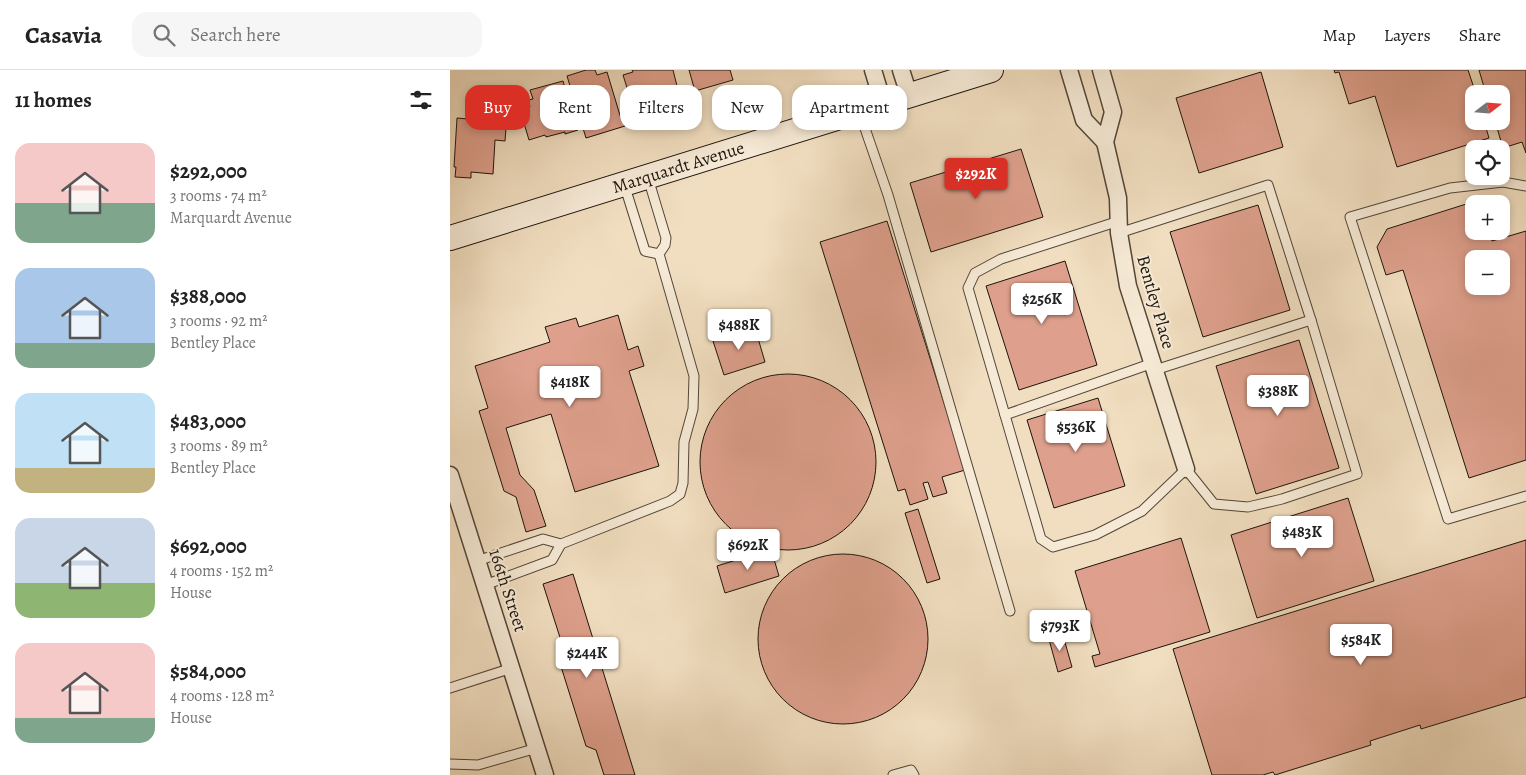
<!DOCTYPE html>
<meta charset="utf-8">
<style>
:root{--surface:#fff;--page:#f6f6f6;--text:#222;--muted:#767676;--line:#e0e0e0;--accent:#d93025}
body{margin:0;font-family:Alegreya,serif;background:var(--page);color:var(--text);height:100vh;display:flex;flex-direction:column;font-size:19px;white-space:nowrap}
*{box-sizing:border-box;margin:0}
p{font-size:16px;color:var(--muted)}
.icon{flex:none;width:28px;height:28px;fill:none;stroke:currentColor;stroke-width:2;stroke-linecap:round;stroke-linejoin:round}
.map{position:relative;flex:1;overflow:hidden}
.panel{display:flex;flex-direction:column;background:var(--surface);width:450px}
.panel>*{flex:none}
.guide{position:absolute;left:15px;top:15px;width:475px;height:45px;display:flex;gap:10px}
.needle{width:32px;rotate:73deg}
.controls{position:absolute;left:1015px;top:15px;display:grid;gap:10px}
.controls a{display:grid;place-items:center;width:45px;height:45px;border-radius:10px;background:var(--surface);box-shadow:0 2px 8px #0003;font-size:25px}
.price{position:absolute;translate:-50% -42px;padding:0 11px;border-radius:5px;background:#fff;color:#222;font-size:16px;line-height:32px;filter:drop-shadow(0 1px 2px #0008)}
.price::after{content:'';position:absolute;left:50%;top:30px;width:15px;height:11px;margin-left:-8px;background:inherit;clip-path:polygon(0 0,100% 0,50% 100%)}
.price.active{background:var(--accent);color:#fff}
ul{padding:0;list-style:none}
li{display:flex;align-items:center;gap:15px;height:125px;padding:0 15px}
li span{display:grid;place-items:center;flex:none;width:140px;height:100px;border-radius:15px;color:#555}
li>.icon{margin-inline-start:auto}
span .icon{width:60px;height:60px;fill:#fffc;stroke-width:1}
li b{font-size:21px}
h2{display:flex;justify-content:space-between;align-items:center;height:60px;padding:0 15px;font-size:21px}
.pill{padding:0 18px;border-radius:15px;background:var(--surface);box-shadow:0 2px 8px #0003;font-size:18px;line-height:45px}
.pill.active{background:var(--accent);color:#fff}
header{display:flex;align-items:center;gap:30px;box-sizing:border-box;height:70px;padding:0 25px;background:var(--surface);border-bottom:1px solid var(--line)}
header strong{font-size:24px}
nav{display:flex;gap:28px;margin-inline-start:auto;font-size:18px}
.search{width:350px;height:45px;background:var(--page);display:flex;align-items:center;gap:12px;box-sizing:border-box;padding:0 18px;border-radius:15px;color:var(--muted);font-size:19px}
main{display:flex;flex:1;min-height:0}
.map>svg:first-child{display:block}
</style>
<header>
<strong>Casavia</strong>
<div class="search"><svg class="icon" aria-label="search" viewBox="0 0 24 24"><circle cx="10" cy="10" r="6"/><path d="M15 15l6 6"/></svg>Search here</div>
<nav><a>Map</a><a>Layers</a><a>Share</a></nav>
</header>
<main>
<section class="panel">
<h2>11 homes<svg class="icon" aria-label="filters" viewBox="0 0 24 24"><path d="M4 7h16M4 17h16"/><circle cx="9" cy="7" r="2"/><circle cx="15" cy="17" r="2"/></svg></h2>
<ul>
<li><span style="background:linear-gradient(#f6c9c9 60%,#7fa58c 0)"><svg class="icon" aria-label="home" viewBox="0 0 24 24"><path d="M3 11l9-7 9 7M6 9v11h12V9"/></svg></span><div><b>$292,000</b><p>3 rooms · 74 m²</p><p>Marquardt Avenue</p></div></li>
<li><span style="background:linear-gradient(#a9c7e8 75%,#7fa58c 0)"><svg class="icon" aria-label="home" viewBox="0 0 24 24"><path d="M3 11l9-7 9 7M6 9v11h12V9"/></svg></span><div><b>$388,000</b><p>3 rooms · 92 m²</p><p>Bentley Place</p></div></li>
<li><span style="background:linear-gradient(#bfe0f5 75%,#c2b280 0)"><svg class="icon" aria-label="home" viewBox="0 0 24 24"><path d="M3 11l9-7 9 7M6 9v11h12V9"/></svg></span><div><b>$483,000</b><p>3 rooms · 89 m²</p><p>Bentley Place</p></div></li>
<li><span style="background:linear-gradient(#c9d6e8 65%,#8fb573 0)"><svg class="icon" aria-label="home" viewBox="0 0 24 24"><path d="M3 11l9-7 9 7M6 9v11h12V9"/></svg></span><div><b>$692,000</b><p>4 rooms · 152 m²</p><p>House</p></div></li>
<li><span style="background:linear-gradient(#f6c9c9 75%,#7fa58c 0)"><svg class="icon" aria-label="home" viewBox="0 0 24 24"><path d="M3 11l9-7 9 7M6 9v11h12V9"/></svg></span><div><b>$584,000</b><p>4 rooms · 128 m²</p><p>House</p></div></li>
</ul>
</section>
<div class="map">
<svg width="1076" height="705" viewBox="0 0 1076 705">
<rect width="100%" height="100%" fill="#f1dec0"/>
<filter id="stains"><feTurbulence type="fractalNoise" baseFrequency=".004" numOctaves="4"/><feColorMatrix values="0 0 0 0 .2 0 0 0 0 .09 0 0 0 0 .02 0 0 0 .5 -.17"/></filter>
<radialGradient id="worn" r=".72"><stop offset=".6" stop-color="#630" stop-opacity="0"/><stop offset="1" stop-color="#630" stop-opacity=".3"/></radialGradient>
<g fill="#dea08c" stroke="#1d140b" fill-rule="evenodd">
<polygon points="136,0 145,0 147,5 157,2 172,52 174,51 175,56 136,68 117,6"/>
<polygon points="182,0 223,0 227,16 220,18 223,28 184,40 173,5 183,2"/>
<polygon points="239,0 280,0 283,10 245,21"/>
<polygon points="884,0 1018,0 1026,24 1024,24 1024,51 1034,51 1039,68 947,97 925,26 899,34 889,2 885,3"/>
<polygon points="1029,0 1076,0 1076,83 1072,72 1053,78 1045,51 1051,51 1051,24 1036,24"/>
<polygon points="811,2 833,77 749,103 726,28"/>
<polygon points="113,11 128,60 115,64 115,62 96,67 95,65 79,70 70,40 80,37 78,30 83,29 80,20"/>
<polygon points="19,44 57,46 55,71 45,70 43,104 21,102 21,108 5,107 6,97 4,97 7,48 18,49"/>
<polygon points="571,79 593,147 481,182 460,113"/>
<path d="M 1029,130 L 1030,134 L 1024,134 L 1024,161 L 1039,161 L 1042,171 L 1076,161 L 1076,390 L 1019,408 L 953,200 L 936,205 L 927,177 L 937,159 ZM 1024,189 L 1051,189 L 1051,216 L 1024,216 Z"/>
<polygon points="808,135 840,240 753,267 720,162"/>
<polygon points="437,151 515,400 492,407 497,423 483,427 478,412 473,413 478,429 460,435 455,419 448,421 370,172"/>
<polygon points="615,191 647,295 569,320 536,216"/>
<polygon points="168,245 178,280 188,276 194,296 179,301 209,396 125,422 101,344 56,358 70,405 84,420 96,456 76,462 66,427 54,421 29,341 38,338 25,296 100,272 95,257 126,248 129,257"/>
<polygon points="305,258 315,292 274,305 263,271"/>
<polygon points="849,270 889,398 806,424 766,296"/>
<circle cx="338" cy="392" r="88"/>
<polygon points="648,328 675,416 604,438 577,350"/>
<polygon points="898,428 924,511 807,548 781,465"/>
<polygon points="468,439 490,509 477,513 455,443"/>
<polygon points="731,468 760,562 645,597 642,586 650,584 625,501"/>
<polygon points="1076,470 1076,627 971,659 970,655 920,671 921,675 825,705 823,702 813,705 762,705 723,579"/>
<polygon points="321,479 329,506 275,523 267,496"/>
<circle cx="393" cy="569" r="85"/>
<polygon points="123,504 185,705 154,705 146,680 136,676 108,587 113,577 93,514"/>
<polygon points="612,562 622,597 608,602 598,566"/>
</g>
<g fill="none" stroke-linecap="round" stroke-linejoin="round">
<defs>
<g id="service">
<polyline points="409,41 438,125 560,541"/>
<polyline points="174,114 195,181 209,184"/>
<polyline points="1076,116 1053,112 1000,118 900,147 998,449 1076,426"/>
<polyline points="669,151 551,189 525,203 518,218 591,469 603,477 645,465 692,441 736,399 764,434 798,437 832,429 907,404 861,250"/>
<polyline points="669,163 818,115 861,250 705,300"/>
<polyline points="555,345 703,293"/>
<polyline points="27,491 93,469 111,474"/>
<polyline points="35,515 102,490 111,474 220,431 230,424 233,413 234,372 243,339 244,306 209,184 215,175 216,168 198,108"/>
<polyline points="0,618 62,598"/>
<polyline points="0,694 28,695 87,678"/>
<polyline points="443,705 461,700 464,705"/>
</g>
<g id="minor">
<polyline points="423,0 433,33"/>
<polyline points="451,0 459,25"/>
<polyline points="619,0 634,50 655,72"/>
<polyline points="651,0 663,42 655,72 668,128 669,163 678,216 736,399"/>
<polyline points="0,405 95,705"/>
</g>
<g id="secondary">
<path id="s1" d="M 0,168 L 541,0"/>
</g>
</defs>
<use href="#service" stroke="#524638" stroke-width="11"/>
<use href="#minor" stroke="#524638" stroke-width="19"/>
<use href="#secondary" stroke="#1d140b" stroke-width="26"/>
<use href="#service" stroke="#f6ead6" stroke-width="9"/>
<use href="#minor" stroke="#f6ead6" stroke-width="16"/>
<use href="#secondary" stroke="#f6ead6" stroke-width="24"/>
</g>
<g text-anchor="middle" stroke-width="4" stroke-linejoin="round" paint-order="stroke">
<g font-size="18" fill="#1d140b" stroke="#f6ead6">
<text dy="6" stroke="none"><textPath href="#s1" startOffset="239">Marquardt Avenue</textPath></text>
<text transform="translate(706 232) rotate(74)" y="6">Bentley Place</text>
<text transform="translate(58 520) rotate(72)" y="6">166th Street</text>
</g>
</g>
<rect width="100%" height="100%" filter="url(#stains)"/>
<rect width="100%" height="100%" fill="url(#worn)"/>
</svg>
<div class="controls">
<a><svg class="needle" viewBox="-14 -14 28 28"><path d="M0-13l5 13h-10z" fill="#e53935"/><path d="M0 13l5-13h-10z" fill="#767676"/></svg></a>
<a><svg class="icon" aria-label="locate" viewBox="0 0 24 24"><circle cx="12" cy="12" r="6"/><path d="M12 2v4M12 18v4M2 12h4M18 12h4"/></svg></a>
<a>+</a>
<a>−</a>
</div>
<b class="price active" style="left:526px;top:130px">$292K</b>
<b class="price" style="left:592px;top:255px">$256K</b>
<b class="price" style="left:289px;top:281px">$488K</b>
<b class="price" style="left:120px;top:338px">$418K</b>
<b class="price" style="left:828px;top:347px">$388K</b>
<b class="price" style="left:626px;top:383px">$536K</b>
<b class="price" style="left:852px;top:488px">$483K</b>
<b class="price" style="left:298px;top:501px">$692K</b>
<b class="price" style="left:610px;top:582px">$793K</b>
<b class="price" style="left:911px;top:596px">$584K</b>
<b class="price" style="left:137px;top:609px">$244K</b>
<div class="guide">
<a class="pill active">Buy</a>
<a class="pill">Rent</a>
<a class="pill">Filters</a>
<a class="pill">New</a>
<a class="pill">Apartment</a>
</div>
</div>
</main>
